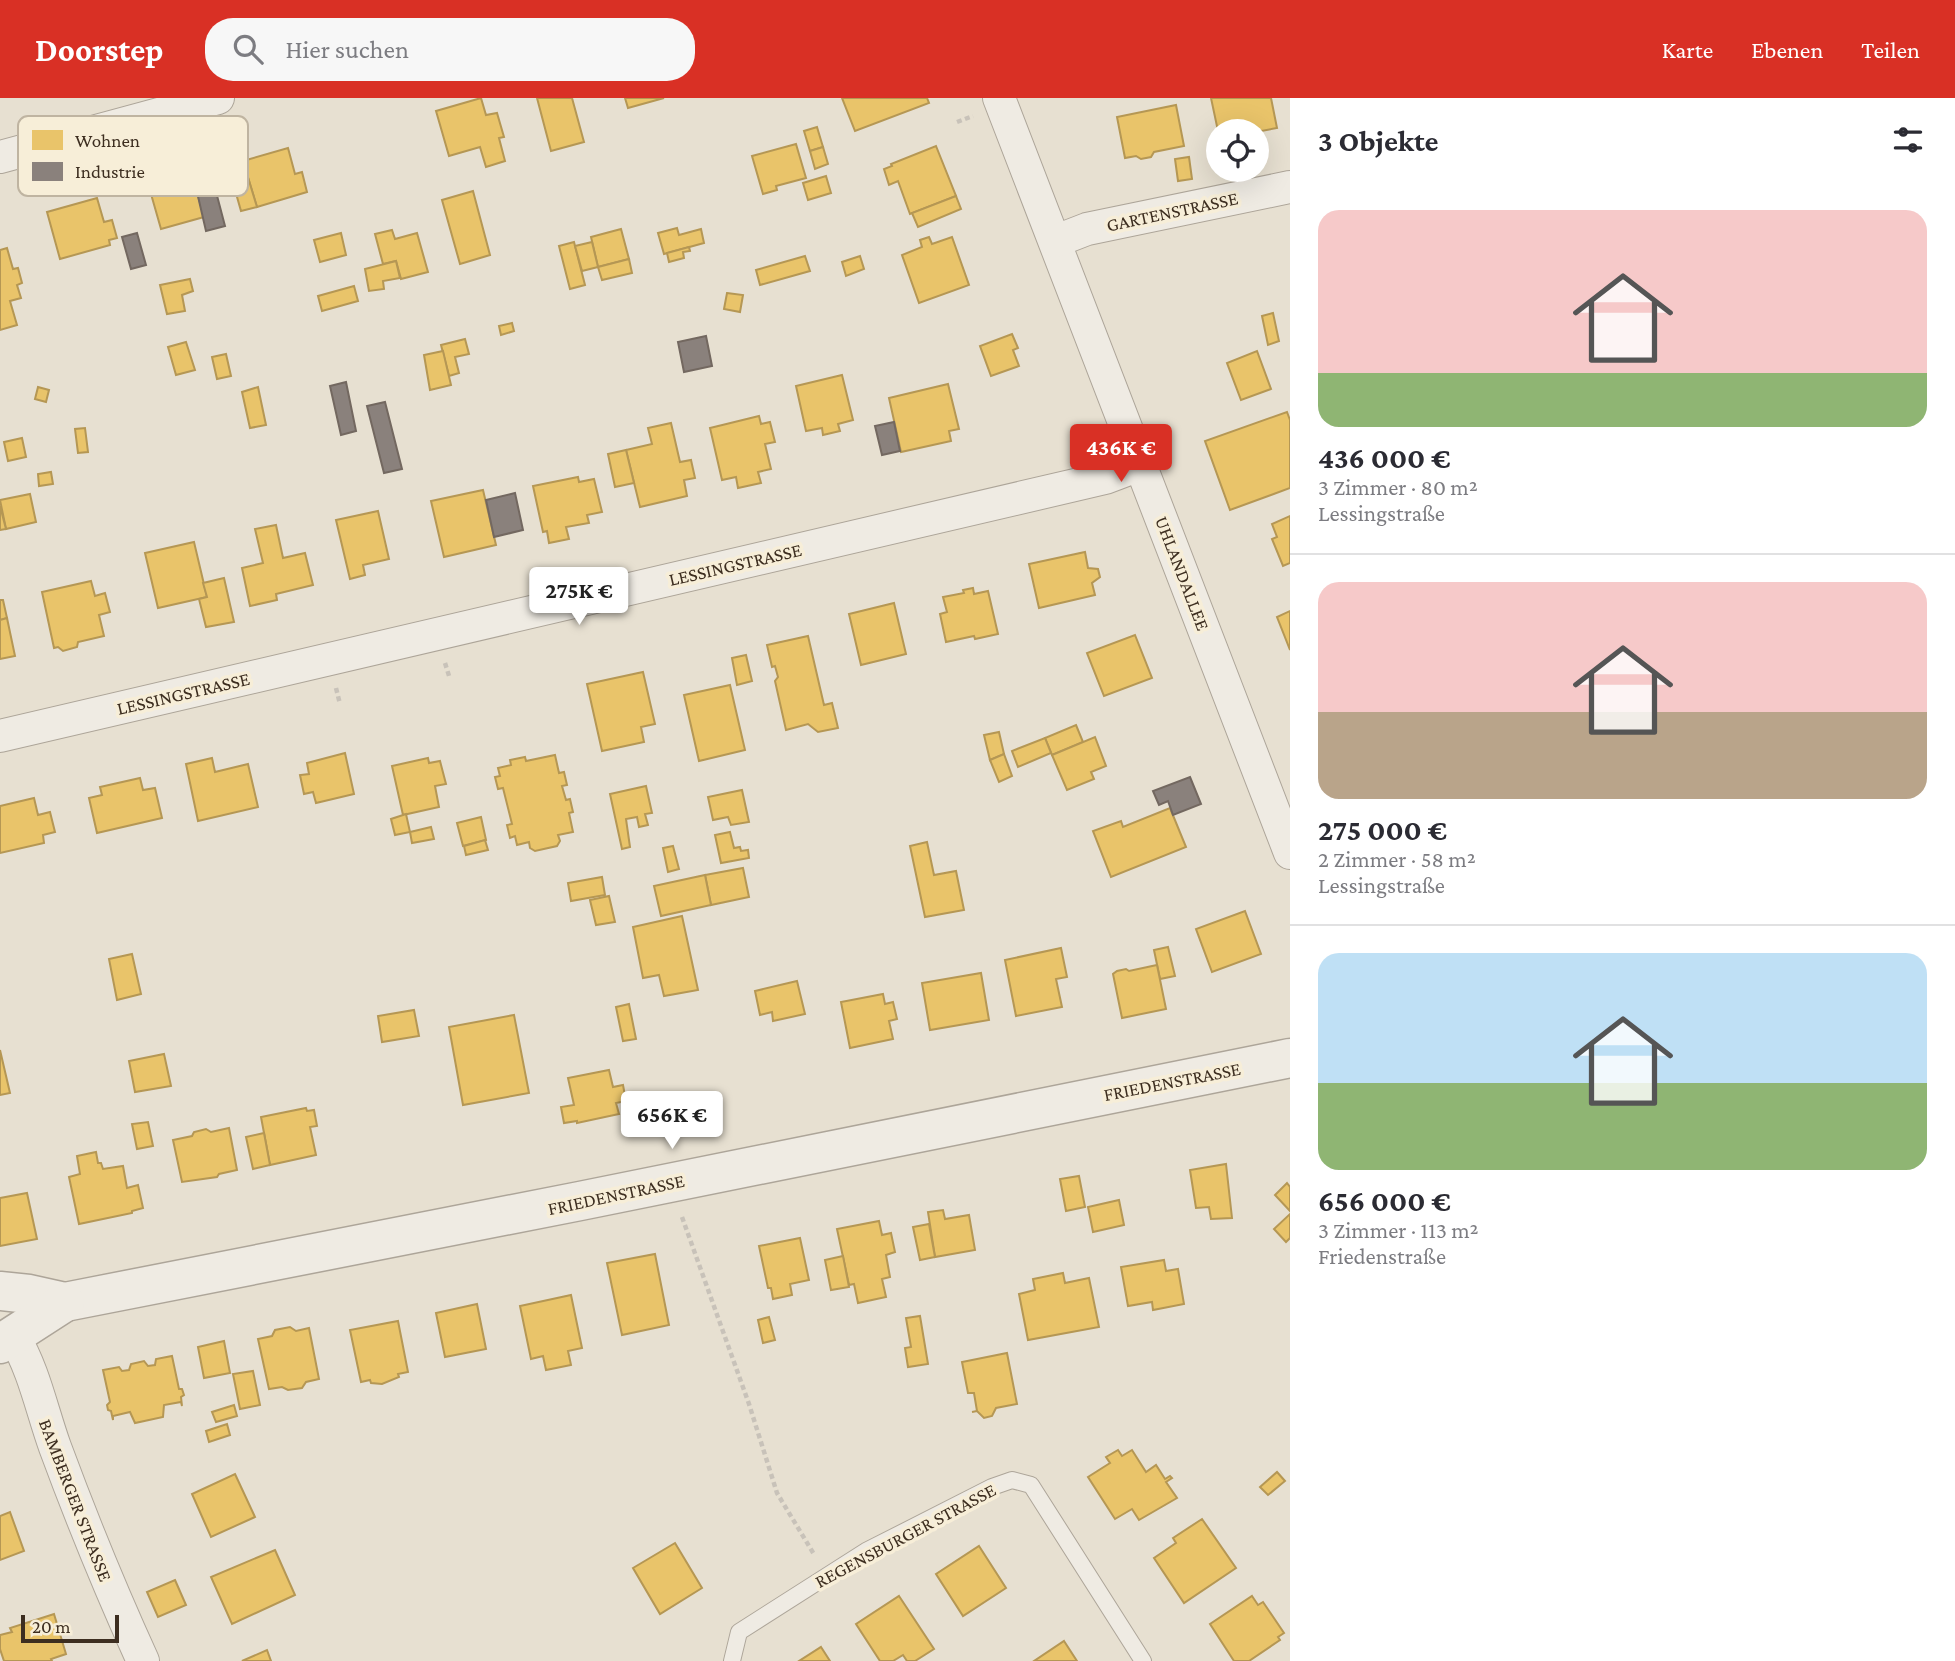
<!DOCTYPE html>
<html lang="de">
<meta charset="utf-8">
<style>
:root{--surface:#fff;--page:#f7f7f7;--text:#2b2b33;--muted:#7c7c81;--line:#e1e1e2;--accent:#d93025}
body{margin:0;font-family:"Crimson Pro",serif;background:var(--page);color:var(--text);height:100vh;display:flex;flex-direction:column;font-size:26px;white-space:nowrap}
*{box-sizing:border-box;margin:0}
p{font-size:23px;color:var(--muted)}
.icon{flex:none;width:38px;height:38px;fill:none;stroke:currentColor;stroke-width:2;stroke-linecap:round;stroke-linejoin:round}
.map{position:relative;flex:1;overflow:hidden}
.drawer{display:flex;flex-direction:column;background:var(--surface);width:665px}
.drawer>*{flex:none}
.buttons{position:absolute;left:1206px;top:21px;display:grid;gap:14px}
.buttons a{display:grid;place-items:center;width:63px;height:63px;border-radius:50%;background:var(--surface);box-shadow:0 7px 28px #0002;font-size:35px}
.scale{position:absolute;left:21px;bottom:18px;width:98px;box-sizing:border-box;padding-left:7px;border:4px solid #3d2e20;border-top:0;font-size:19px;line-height:24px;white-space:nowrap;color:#3d2e20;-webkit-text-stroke:5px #f7eed8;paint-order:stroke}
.price{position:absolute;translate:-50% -60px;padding:0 16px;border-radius:7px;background:#fff;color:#222;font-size:23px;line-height:46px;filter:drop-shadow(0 2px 4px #0008)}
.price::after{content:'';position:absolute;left:50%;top:42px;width:21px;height:16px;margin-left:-10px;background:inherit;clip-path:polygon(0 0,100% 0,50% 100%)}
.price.active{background:var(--accent);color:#fff}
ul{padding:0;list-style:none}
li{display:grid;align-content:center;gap:14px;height:371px;padding:0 28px}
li+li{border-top:2px solid var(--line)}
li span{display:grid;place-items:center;height:217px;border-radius:21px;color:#555}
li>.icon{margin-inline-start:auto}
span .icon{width:126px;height:126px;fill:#fffc;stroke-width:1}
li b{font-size:30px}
h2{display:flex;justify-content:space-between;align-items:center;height:84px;padding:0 28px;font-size:30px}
header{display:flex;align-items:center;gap:42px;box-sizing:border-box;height:98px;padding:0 35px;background:var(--accent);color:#fff}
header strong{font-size:33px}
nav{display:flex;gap:38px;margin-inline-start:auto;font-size:24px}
.search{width:490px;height:63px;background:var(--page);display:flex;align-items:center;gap:18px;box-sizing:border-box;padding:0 24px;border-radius:28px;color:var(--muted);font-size:26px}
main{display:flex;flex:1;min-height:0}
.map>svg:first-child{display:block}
</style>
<header>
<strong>Doorstep</strong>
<div class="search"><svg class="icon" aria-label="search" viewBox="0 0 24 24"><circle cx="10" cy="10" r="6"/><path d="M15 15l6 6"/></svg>Hier suchen</div>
<nav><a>Karte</a><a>Ebenen</a><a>Teilen</a></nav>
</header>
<main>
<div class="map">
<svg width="1290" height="1563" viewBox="0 0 1290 1563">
<rect width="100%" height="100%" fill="#e7e0d1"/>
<g fill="#e9c46a" stroke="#b59754" stroke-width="2">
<polygon points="481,0 486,17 497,15 504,39 499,40 505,63 486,69 480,49 449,58 436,13"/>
<polygon points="537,0 572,0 584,44 551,53"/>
<polygon points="625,0 664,0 628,10"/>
<polygon points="842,0 927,0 929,5 855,33"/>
<polygon points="1211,0 1271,0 1277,30 1256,34 1218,33"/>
<polygon points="1176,7 1184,48 1154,54 1151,59 1141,61 1136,58 1125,60 1117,19"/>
<polygon points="817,29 823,49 810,53 804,33"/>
<polygon points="796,46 806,80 776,88 777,92 763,96 752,58"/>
<polygon points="936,48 956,98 910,116 898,83 889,87 884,71 892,68 891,66"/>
<polygon points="823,49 828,66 815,71 810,53"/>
<polygon points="288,50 295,76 302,74 307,94 257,109 243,63"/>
<polygon points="1189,59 1192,81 1178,83 1175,61"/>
<polygon points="243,63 257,109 241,113 228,67"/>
<polygon points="192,77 204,119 161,131 149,89"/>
<polygon points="826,78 831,95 808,102 803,85"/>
<polygon points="473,93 490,157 460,166 442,102"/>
<polygon points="956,98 961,111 918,129 912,115"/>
<polygon points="97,100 104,124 112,122 117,140 109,142 110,147 60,161 47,114"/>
<polygon points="677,130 679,137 701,131 704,145 664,156 658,135"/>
<polygon points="621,131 629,161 598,169 591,139"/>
<polygon points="392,132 395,141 417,135 428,174 401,181 396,163 383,166 375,136"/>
<polygon points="341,135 346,157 320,164 314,142"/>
<polygon points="929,139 932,146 952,139 969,187 919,205 902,157 922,149 920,142"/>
<polygon points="574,144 585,187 570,191 559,148"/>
<polygon points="592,144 598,169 582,173 575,148"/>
<polygon points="689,149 690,153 683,154 684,160 669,164 667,155"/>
<polygon points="7,150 13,171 18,170 22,185 17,187 21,200 10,203 17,227 0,232 0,152"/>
<polygon points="805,158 810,173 760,187 756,172"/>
<polygon points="860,158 864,171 846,178 842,164"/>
<polygon points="629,161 632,175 602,182 598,169"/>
<polygon points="396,163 400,180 383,183 384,191 369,193 365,171"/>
<polygon points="190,181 193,193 182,197 185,213 167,216 160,187"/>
<polygon points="354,188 358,203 322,213 318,198"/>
<polygon points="727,195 743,197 740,214 724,211"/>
<polygon points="1273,215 1279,243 1268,247 1262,218"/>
<polygon points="512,225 514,233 501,237 499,228"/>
<polygon points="1012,236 1018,250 1013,252 1019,268 991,278 980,248"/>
<polygon points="465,241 469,256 455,259 459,275 449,278 441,247"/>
<polygon points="186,244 195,272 176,277 168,249"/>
<polygon points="443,253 451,287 430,292 424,257"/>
<polygon points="1257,253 1271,291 1241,302 1227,265"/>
<polygon points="226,256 231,278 217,281 212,259"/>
<polygon points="842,277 853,322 838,326 840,333 823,337 822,330 806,333 796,288"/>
<polygon points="948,286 959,331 949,333 951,343 901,354 889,300"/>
<polygon points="38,289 49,292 46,304 35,301"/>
<polygon points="258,289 266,327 250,330 242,294"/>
<polygon points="1287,314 1290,322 1290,390 1230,412 1205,343"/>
<polygon points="759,318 761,326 770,324 775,344 765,346 771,371 758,374 761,385 738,390 736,379 722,382 710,330"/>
<polygon points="671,325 680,364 691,362 695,380 684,382 687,398 640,409 626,352 652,346 648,330"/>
<polygon points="85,330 88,354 78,355 75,331"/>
<polygon points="22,340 26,359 8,363 4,344"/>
<polygon points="626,352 634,385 615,389 608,356"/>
<polygon points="51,374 53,386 39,388 38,376"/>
<polygon points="578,379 579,384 594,381 602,414 587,417 589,425 566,429 569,441 549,445 547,433 543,434 533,388"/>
<polygon points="483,392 496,447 444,459 431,403"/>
<polygon points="30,396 36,424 6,431 0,402"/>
<polygon points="0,408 6,431 0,432"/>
<polygon points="378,413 389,461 363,467 365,477 350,481 336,422"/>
<polygon points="1290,418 1290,465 1283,468 1272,441 1277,439 1272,426"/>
<polygon points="276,427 283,460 305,455 313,487 276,496 277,502 250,508 242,470 263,465 255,431"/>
<polygon points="194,444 207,499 158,510 145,455"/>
<polygon points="1085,454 1088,470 1098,471 1100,479 1092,485 1095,497 1039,510 1029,466"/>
<polygon points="224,480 234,524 206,529 199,501 207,499 203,485"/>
<polygon points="91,483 95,498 105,495 110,514 99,517 104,538 78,544 77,549 63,553 58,549 54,550 42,494"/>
<polygon points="973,490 974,496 988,493 998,536 975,541 974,538 946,544 940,516 947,514 943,499 964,495 963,492"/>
<polygon points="0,502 3,502 7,520 0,522"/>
<polygon points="894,505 906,556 861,567 849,516"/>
<polygon points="1290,513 1290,552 1277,519"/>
<polygon points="7,520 15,558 0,561 0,522"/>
<polygon points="1135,537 1152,580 1104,598 1087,555"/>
<polygon points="808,538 824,607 832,605 838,630 818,634 808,626 786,632 775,583 778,579 775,568 772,569 767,547"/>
<polygon points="746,557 752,583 737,587 732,560"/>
<polygon points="643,574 655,626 641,629 644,644 602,653 587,586"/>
<polygon points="730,587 745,652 699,663 684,597"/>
<polygon points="1076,627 1083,644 1052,657 1045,640"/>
<polygon points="999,634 1004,656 990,662 984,637"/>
<polygon points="1095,639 1106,668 1091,674 1094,681 1067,692 1052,657"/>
<polygon points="1045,640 1051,655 1018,669 1012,653"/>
<polygon points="345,655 354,696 316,705 313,694 304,696 300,677 309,676 307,665"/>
<polygon points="1004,656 1012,678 999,684 990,662"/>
<polygon points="555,657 559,675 564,674 567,687 562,688 566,702 570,701 573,714 569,715 573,734 558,737 560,743 557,748 535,753 530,750 529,744 517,747 515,738 510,740 507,727 512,726 503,690 498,691 495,679 500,678 498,670 511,667 510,662 525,659 526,663"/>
<polygon points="212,660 215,674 248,666 258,709 198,723 186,666"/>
<polygon points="428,660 429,665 440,663 446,686 435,688 439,709 403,717 392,668"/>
<polygon points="140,680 143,692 155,690 162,720 97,735 89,700 102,697 100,689"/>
<polygon points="646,688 652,715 645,716 648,727 639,729 637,719 626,721 630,749 622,751 610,696"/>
<polygon points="742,692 749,724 731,727 728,719 713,722 708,699"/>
<polygon points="34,700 38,717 50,714 55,734 43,737 44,745 0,755 0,708"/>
<polygon points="1170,710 1186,749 1111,779 1093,733 1121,723 1123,729"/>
<polygon points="406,716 410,734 395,737 391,721"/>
<polygon points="481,719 486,742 463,748 457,725"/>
<polygon points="431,729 434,741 412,745 410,734"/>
<polygon points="730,734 734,750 740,749 741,753 748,752 749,760 721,765 715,737"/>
<polygon points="485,742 488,752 466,757 464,748"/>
<polygon points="927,744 934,777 956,773 964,812 925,819 910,748"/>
<polygon points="673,748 679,771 668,774 663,750"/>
<polygon points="743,770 749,799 711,807 705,777"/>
<polygon points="705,777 711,807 661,818 654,788"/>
<polygon points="602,779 605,797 571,803 568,785"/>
<polygon points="609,798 615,824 596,827 590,802"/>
<polygon points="1245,813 1261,856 1212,874 1196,831"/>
<polygon points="682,818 698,892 664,898 659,877 643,880 633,829"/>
<polygon points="1168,849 1175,878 1160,881 1154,852"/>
<polygon points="1061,850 1067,879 1056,881 1062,909 1016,918 1005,862"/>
<polygon points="132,856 141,896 117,902 109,861"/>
<polygon points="1157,867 1166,911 1122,920 1113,876 1117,873 1126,871 1129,873"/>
<polygon points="981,875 989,922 930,932 922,885"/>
<polygon points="797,883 805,916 773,923 772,914 760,917 755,893"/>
<polygon points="883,896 885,906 893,904 897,921 889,923 893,941 850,950 841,904"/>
<polygon points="629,906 636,941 623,943 616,909"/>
<polygon points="414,912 419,938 382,944 378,918"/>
<polygon points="514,917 529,995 463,1007 449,929"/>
<polygon points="0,952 10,995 0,997"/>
<polygon points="164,956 171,988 135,994 129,963"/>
<polygon points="609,972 613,989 623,987 626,1003 616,1005 619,1016 577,1025 577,1023 564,1025 561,1009 574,1007 568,980"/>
<polygon points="306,1010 307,1013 314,1012 317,1028 310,1029 316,1057 270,1067 261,1019"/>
<polygon points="148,1024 153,1048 137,1051 132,1026"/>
<polygon points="229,1030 237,1072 219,1076 217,1079 182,1084 173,1042 192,1038 194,1034 206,1031 211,1034"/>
<polygon points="264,1035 270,1067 253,1071 246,1039"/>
<polygon points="96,1054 98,1065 101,1065 103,1071 123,1068 127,1090 138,1087 143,1110 132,1113 132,1115 79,1126 69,1079 80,1076 77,1058"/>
<polygon points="1226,1066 1232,1120 1211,1121 1209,1109 1196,1110 1190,1072"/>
<polygon points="1079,1078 1085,1109 1066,1113 1060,1081"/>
<polygon points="1287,1085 1290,1089 1290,1113 1275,1097"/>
<polygon points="27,1095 37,1141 0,1148 0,1100"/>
<polygon points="1119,1102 1124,1127 1093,1134 1088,1109"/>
<polygon points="943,1112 945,1121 969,1117 975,1152 935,1159 928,1114"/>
<polygon points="1290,1116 1290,1140 1286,1144 1274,1131"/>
<polygon points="879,1123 882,1137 891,1135 895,1154 886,1157 890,1179 882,1181 886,1199 858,1205 854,1186 849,1187 837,1131"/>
<polygon points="929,1126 935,1159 920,1162 913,1129"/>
<polygon points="800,1140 809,1182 790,1186 792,1197 773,1201 771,1190 768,1190 759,1148"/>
<polygon points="655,1156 669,1227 622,1237 607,1165"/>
<polygon points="843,1158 849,1189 831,1192 825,1162"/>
<polygon points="1164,1162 1166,1173 1178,1171 1184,1206 1153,1212 1152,1204 1128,1208 1121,1169"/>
<polygon points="1063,1175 1065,1185 1089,1180 1099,1229 1028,1242 1019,1196 1035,1192 1033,1181"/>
<polygon points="571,1197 582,1250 568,1253 571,1267 546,1272 543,1258 531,1261 520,1208"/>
<polygon points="477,1206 486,1251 445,1259 436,1215"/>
<polygon points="920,1218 928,1266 908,1269 905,1250 911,1249 906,1220"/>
<polygon points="769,1219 775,1242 763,1245 758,1222"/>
<polygon points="398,1223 408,1274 398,1276 399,1279 382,1286 371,1285 370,1282 361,1284 350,1232"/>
<polygon points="290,1229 296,1233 309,1230 319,1281 306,1284 302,1290 288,1292 282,1289 269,1291 258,1241 272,1238 275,1232"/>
<polygon points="224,1243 230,1275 204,1280 198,1249"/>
<polygon points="1007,1255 1017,1306 996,1310 992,1318 984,1320 977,1313 972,1314 977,1313 974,1295 968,1295 962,1264"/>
<polygon points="172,1258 179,1291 182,1291 184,1297 181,1299 182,1308 181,1304 164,1307 163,1319 135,1325 130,1314 113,1318 113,1322 111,1313 108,1312 107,1307 110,1304 103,1272 119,1269 122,1273 129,1272 131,1266 144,1263 148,1268 155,1267 156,1261"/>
<polygon points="253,1273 260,1307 240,1311 233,1276"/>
<polygon points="234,1307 237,1318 216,1324 212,1314"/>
<polygon points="227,1326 230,1337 209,1344 206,1333"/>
<polygon points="1118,1352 1122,1358 1132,1352 1146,1374 1156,1367 1165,1381 1170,1378 1172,1380 1166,1384 1177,1400 1139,1422 1132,1411 1115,1421 1088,1379 1110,1365 1106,1359"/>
<polygon points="1277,1374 1285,1383 1268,1397 1260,1389"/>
<polygon points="235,1376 255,1419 211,1439 192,1396"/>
<polygon points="10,1414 24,1453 0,1462 0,1418"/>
<polygon points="1202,1421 1236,1470 1184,1505 1154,1460 1176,1445 1173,1440"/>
<polygon points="675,1445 702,1490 660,1516 633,1470"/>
<polygon points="979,1448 1006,1490 963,1518 936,1476"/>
<polygon points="275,1452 295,1497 232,1526 211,1479"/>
<polygon points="175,1482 186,1507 158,1519 147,1494"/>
<polygon points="899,1498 934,1551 915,1563 907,1563 903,1557 893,1563 880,1563 856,1526"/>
<polygon points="1252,1498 1258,1507 1263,1504 1284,1535 1278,1539 1280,1542 1249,1563 1234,1563 1210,1526"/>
<polygon points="54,1516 66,1556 51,1561 52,1563 4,1563 0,1551 0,1537 12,1534 10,1530"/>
<polygon points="1064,1543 1077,1563 1034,1563"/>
<polygon points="821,1549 830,1563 799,1563"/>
<polygon points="267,1552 271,1563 242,1563"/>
</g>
<g fill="#8a817c" stroke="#736860" stroke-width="2">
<polygon points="215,90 225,128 206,133 197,94"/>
<polygon points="137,135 146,167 131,171 122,139"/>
<polygon points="706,238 712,268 684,274 678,244"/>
<polygon points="346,284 356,333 341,337 330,288"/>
<polygon points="385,304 402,371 384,375 367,308"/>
<polygon points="894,324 900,353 882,357 875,328"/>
<polygon points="515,395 523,432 494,439 486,402"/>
<polygon points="1190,679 1201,706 1173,717 1168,703 1159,707 1153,693"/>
</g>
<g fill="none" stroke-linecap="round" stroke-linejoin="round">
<defs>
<polyline id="service" points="732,1563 739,1534 866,1453 992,1389 1012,1382 1031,1387 1143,1563"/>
<g id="minor">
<polyline points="999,0 1290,755"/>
<polyline points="0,59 218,0"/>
<polyline points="1056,143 1087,131 1290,89"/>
<polyline points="0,638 1105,380 1142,366"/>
<path d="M 14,1239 C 34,1272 42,1313 55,1349 C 82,1422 111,1493 143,1563"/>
</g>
<g id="tertiary">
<polyline points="0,1193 29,1196 65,1204 580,1103 1290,960"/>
<polyline points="0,1246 65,1204"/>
</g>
</defs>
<use href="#service" stroke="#ada599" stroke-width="18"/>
<use href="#minor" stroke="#ada599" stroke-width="34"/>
<use href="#tertiary" stroke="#ada599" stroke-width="41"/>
<g stroke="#c8c2b9" stroke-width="4.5" stroke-dasharray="5 3.5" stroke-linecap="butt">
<polyline points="957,24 973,18"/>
<polyline points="445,565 450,581"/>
<polyline points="336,590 340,606"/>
<polyline points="682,1119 749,1306 777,1395 815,1458"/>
</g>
<use href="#service" stroke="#efebe3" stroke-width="16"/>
<use href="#minor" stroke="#efebe3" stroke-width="32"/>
<use href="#tertiary" stroke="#efebe3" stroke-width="38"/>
</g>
<g text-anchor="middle" stroke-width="7" stroke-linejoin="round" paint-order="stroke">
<g font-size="19" fill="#3d2e20" stroke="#f7eed8">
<text transform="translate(1172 113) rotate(-12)" y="7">GARTENSTRASSE</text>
<text transform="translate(735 466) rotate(-13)" y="7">LESSINGSTRASSE</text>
<text transform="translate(1183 475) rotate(69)" y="7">UHLANDALLEE</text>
<text transform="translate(183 595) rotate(-13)" y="7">LESSINGSTRASSE</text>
<text transform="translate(1172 983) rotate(-11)" y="7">FRIEDENSTRASSE</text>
<text transform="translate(616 1096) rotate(-12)" y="7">FRIEDENSTRASSE</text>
<text transform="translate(76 1402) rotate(69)" y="7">BAMBERGER STRASSE</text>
<text transform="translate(905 1437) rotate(-28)" y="7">REGENSBURGER STRASSE</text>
</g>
</g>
<rect x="18" y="18" width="230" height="80" rx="10" fill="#f7eed8" stroke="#bfb4a1" stroke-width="2"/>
<rect x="32" y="32" width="31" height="20" fill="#e9c46a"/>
<rect x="32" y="64" width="31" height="19" fill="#8a817c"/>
<g font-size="19" fill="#3d2e20">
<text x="75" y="49">Wohnen</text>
<text x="75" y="80">Industrie</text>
</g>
</svg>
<div class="buttons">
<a><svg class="icon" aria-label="locate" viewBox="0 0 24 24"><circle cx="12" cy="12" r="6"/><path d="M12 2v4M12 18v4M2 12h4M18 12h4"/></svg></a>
</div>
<div class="scale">20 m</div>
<b class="price active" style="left:1121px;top:386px">436K €</b>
<b class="price" style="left:579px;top:529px">275K €</b>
<b class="price" style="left:672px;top:1053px">656K €</b>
</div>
<section class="drawer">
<h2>3 Objekte<svg class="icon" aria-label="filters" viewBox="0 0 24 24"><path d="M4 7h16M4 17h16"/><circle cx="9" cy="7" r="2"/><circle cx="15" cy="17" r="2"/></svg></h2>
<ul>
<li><span style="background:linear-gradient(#f6c9c9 75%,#8fb573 0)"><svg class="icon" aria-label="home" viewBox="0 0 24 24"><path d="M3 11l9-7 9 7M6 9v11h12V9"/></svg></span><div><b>436 000 €</b><p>3 Zimmer · 80 m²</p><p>Lessingstraße</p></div></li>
<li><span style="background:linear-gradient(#f6c9c9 60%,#b9a48a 0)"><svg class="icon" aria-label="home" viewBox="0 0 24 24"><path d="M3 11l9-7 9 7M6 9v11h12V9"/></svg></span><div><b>275 000 €</b><p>2 Zimmer · 58 m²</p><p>Lessingstraße</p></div></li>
<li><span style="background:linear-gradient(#bfe0f5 60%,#8fb573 0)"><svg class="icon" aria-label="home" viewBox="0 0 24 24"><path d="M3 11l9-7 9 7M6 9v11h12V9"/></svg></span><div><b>656 000 €</b><p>3 Zimmer · 113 m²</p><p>Friedenstraße</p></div></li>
</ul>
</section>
</main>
